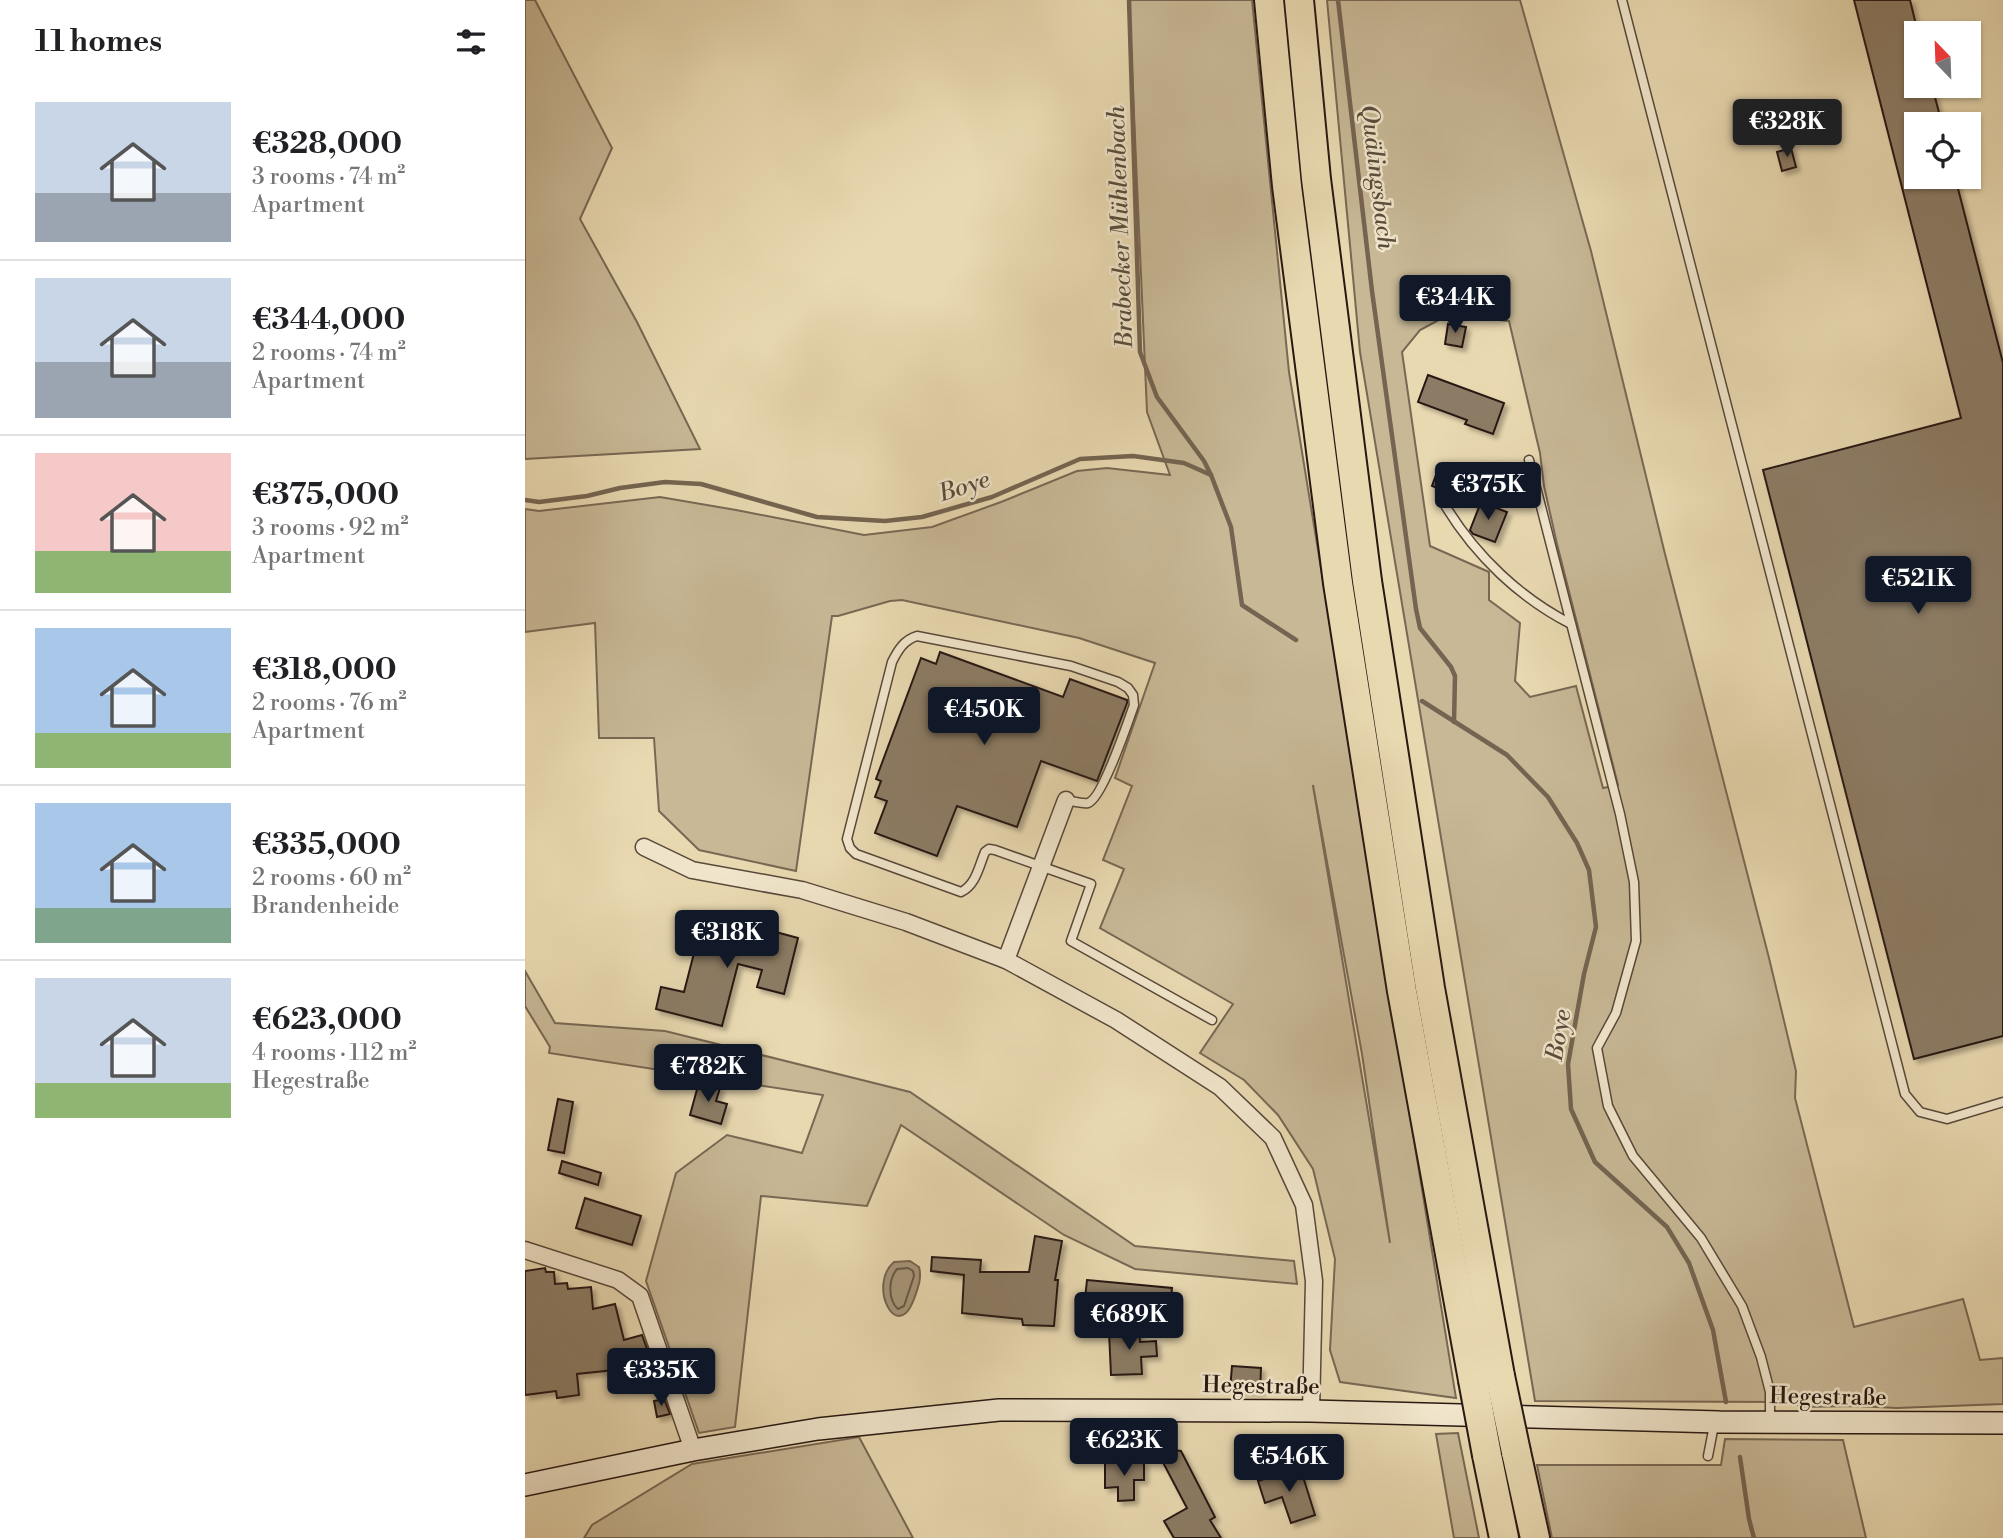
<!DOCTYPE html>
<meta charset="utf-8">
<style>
:root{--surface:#fff;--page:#f2f2f2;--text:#202124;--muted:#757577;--line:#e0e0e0;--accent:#111827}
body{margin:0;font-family:"Libre Bodoni",serif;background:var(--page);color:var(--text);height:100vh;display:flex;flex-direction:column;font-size:26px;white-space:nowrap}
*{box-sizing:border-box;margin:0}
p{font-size:23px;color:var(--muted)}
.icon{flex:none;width:38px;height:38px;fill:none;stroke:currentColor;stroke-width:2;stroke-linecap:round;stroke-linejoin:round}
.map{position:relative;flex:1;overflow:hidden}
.panel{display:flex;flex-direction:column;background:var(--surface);width:525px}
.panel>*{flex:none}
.needle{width:46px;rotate:337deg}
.controls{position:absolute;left:1379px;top:21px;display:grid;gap:14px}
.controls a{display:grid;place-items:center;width:77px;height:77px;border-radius:0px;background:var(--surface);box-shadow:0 2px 5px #0004;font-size:35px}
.price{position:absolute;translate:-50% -60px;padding:0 16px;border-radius:7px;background:var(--accent);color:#fff;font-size:23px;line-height:46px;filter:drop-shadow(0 2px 4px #0008)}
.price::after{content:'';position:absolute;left:50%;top:42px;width:21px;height:16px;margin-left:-10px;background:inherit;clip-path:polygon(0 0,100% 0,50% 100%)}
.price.current{background:#222;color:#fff}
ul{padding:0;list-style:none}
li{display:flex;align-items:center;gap:21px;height:175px;padding:0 35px}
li+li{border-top:2px solid var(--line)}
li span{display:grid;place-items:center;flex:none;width:196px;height:140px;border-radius:0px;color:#555}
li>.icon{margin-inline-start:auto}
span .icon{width:84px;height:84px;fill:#fffc;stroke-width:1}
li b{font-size:30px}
h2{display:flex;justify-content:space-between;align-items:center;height:84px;padding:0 35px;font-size:30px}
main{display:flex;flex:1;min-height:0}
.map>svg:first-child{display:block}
</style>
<main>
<section class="panel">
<h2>11 homes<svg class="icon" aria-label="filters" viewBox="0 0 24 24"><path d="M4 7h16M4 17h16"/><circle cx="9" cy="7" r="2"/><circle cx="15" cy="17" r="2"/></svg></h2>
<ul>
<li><span style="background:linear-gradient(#c9d6e8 65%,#9aa5b1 0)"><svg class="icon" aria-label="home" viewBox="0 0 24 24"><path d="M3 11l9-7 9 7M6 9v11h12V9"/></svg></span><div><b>€328,000</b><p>3 rooms · 74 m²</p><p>Apartment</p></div></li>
<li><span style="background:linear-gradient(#c9d6e8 60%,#9aa5b1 0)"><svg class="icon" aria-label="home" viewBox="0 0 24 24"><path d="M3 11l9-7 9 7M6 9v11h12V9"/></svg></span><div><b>€344,000</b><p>2 rooms · 74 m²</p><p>Apartment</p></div></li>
<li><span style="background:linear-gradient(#f6c9c9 70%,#8fb573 0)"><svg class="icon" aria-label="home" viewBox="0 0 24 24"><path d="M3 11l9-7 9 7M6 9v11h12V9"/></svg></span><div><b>€375,000</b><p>3 rooms · 92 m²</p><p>Apartment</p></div></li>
<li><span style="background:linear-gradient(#a9c7e8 75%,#8fb573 0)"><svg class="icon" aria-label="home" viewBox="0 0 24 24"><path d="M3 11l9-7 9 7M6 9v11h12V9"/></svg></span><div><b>€318,000</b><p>2 rooms · 76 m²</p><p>Apartment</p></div></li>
<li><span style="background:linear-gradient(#a9c7e8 75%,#7fa58c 0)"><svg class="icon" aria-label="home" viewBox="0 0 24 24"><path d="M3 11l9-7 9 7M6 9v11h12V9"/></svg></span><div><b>€335,000</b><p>2 rooms · 60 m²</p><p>Brandenheide</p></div></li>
<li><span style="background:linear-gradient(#c9d6e8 75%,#8fb573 0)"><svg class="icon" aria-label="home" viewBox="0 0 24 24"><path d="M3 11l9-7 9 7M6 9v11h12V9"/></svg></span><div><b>€623,000</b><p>4 rooms · 112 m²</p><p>Hegestraße</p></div></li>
</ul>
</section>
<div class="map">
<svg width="1478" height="1538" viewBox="0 0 1478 1538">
<defs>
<filter id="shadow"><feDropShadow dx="4" dy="4" stdDeviation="2" flood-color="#0004"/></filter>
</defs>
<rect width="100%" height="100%" fill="#e9d9b1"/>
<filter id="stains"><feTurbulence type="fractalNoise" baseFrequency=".00286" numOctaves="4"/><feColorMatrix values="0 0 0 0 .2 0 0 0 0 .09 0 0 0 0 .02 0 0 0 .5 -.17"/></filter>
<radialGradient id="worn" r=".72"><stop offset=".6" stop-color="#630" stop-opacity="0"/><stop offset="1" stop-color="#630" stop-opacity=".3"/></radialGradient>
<g fill="#c8b896" stroke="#786854" stroke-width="2" fill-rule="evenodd">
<polygon points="0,0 10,0 87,148 55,219 112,322 175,449 0,459"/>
<path d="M 604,0 L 727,0 L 764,372 L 931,1398 L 815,1382 L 805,1350 L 810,1259 L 788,1169 L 753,1115 L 719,1080 L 675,1053 L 708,1004 L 575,928 L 599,869 L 578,860 L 607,786 L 590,778 L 630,663 L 554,638 L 377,600 L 365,601 L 313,616 L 307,616 L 271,871 L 174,850 L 134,811 L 129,738 L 74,738 L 70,623 L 0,632 L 0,509 L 14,511 L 135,497 L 211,510 L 339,535 L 407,527 L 476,502 L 552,471 L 582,468 L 645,475 L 622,412 ZM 788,785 L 837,1054 L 865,1243 L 788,786 Z"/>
<path d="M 802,0 L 995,0 L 1066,251 L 1140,554 L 1244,958 L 1271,1071 L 1270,1098 L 1329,1327 L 1438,1299 L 1455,1360 L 1478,1358 L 1478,1404 L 1372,1408 L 1330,1406 L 1274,1407 L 1272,1402 L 1010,1401 L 835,352 ZM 923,315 L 984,321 L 1015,453 L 1019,486 L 1032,544 L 1093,785 L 1078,788 L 1051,686 L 1005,697 L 990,681 L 995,623 L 964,600 L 964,572 L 905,546 L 877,352 L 895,330 Z"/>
<polygon points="0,971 30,1023 140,1031 385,1092 610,1246 769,1261 772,1284 610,1269 539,1235 376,1125 342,1206 236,1196 210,1427 174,1433 121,1281 151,1173 202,1135 277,1153 298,1095 24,1053 25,1047 0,1006"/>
<polygon points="933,1433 954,1538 929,1538 911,1434"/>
<polygon points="334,1437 388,1538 59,1538 67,1525 167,1464"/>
<polygon points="1200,1439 1318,1440 1341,1538 1027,1538 1012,1465 1196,1465"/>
</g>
<path fill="#a7977b" stroke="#746451" stroke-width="2" d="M 385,1261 L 394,1267 C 397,1278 393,1288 389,1299 C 372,1345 342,1285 369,1262 Z"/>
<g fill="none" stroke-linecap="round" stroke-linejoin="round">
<path stroke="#675846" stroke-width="2" d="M 383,1268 L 388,1271 L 389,1276 L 379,1306 L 373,1309 C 363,1300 363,1280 372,1269 Z"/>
<g stroke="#746451" stroke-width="4.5">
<polyline points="604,0 615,352 632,397 679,461 686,475"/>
<polyline points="813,0 847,291 891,609 895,628 926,667 930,676 929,722"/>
<polyline points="0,500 14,502 62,496 95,488 140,482 176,484 292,517 360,521 397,517 467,497 555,459 608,456 659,463 686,475 706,527 717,605 771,640"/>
<polyline points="897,701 982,755 1023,797 1052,843 1064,870 1071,927 1059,974 1043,1064 1046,1109 1070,1162 1142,1227 1164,1263 1188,1330 1201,1402"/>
<polyline points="1215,1457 1224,1519 1229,1538"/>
</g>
</g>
<g fill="#8c7c65" stroke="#271812" stroke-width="2" filter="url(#shadow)">
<polygon points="1329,0 1385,0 1393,33 1391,33 1391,86 1407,86 1417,124 1391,124 1391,177 1430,177 1478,363 1478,1036 1389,1059 1238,470 1436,418"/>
<polygon points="1266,148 1271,167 1257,171 1252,152"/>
<polygon points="923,324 941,327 937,347 920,344"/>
<polygon points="903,375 979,403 968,434 940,424 942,420 893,402"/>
<polygon points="915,464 960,481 951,503 907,486"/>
<polygon points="956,502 982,512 970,542 948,534 945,530"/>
<polygon points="415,652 538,697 545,679 602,700 602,703 572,781 516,761 492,827 432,806 412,856 350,833 362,801 350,797 356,781 351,779 396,658 411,664"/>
<polygon points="179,914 223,926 219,941 242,947 247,931 273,938 259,994 232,987 237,970 213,964 197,1026 131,1009 136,987 159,992"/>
<polygon points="174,1082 195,1088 191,1101 202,1104 196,1124 165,1115"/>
<polygon points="33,1099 48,1102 39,1153 23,1150"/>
<polygon points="37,1161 76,1173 73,1185 34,1173"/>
<polygon points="60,1198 116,1216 107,1245 51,1228"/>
<polygon points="510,1236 537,1241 530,1280 533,1280 529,1326 498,1325 497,1319 437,1313 439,1275 406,1271 407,1257 456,1260 455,1272 504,1272"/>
<polygon points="20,1268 21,1272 29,1272 30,1284 42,1283 43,1289 66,1287 68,1309 90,1304 99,1340 117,1335 125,1357 99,1365 99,1369 52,1374 54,1395 32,1398 31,1391 0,1395 0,1271"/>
<polygon points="562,1280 647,1288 645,1309 597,1303 592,1322 558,1317"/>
<polygon points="614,1331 615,1342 631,1341 632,1356 616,1357 617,1374 586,1375 584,1332"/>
<polygon points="707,1366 736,1368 735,1392 705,1390"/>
<polygon points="139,1399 145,1414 132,1417 129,1401"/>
<polygon points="641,1449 656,1451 690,1517 685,1520 696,1538 649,1538 639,1521 662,1508 633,1453"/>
<polygon points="619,1462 619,1480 609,1480 609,1500 593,1501 593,1487 580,1488 580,1463"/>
<polygon points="775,1467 790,1515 766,1523 757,1497 740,1503 733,1481"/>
</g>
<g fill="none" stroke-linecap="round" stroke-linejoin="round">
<defs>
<g id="lane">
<polyline points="1097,0 1380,1094 1395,1112 1422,1119 1478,1102"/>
<polyline points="1004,460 1095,814 1109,882 1111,941 1091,1013 1072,1048 1083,1106 1108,1156 1176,1238 1217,1306 1236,1357 1245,1392 1245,1421"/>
<path d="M 921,507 C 951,556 995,598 1046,624"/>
<path d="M 541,800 C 547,801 557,804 563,803 C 577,799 603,722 609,705 L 608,695 L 603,688 L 593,682 L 546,666 L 392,636 C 379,640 373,650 367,662 L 322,839 L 325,848 L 331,854 L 436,892 C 451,885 454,866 460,852 L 464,849 L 470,850 L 566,884 L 546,941 L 687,1020"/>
<polyline points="1183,1456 1189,1425"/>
</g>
<g id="street">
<polyline points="119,847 167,870 277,890 381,922 481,960 591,1020 695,1087 748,1138 779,1205 789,1281 786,1411"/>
<polyline points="481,960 541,800"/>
<polyline points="0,1250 93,1280 115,1296 168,1450"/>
</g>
<polyline id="secondary" points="0,1485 168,1450 293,1429 474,1410 786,1411 1194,1422 1478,1423"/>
<g id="highway">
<polyline points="744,0 762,186 813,583 877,991 948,1380"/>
<polyline points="774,0 791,179 842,581 905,988 975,1376"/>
<polyline points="991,1452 1010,1538"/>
<polyline points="962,1455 979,1538"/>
</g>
</defs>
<use href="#lane" stroke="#58483a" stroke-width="11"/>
<use href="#street" stroke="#58483a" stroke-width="19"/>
<use href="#secondary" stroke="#271812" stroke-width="24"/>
<use href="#highway" stroke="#271812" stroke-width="32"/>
<use href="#lane" stroke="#f1e6cc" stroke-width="8"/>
<use href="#street" stroke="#f1e6cc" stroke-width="16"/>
<use href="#secondary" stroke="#f1e6cc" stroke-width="21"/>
<use href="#highway" stroke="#e9d9b1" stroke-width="28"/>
<defs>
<g id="highway-bridge">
<polyline points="975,1376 991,1452"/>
<polyline points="948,1380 962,1455"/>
</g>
</defs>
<use href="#highway-bridge" stroke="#271812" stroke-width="32" stroke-linecap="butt"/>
<use href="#highway-bridge" stroke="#e9d9b1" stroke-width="28"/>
</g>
<g text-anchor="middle" stroke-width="5" stroke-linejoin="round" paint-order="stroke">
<g font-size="23" fill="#271812" stroke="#f1e6cc">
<text transform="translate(736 1385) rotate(1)" y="8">Hegestraße</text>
<text transform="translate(1303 1396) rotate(1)" y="8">Hegestraße</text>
</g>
<g font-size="24" font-style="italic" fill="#5a4b3c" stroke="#f1e6cc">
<text transform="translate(853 177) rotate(83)" y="8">Quälingsbach</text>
<text transform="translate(595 227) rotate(-92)" y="8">Brabecker Mühlenbach</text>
<text transform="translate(439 486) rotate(-18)" y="8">Boye</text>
<text transform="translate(1033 1035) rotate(-80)" y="8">Boye</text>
</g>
</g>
<rect width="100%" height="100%" filter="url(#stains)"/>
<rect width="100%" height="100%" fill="url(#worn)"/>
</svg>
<div class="controls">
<a><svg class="needle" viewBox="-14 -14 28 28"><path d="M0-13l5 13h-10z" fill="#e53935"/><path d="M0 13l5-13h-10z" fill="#757577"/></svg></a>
<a><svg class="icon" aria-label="locate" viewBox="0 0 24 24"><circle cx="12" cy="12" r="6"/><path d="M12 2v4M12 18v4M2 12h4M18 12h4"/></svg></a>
</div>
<b class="price current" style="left:1262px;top:159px">€328K</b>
<b class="price" style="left:930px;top:335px">€344K</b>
<b class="price" style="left:963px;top:522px">€375K</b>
<b class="price" style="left:1393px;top:616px">€521K</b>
<b class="price" style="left:459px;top:747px">€450K</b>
<b class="price" style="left:202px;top:970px">€318K</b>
<b class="price" style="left:183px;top:1104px">€782K</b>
<b class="price" style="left:604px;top:1352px">€689K</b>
<b class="price" style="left:136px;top:1408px">€335K</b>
<b class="price" style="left:599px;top:1478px">€623K</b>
<b class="price" style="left:764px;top:1494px">€546K</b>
</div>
</main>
